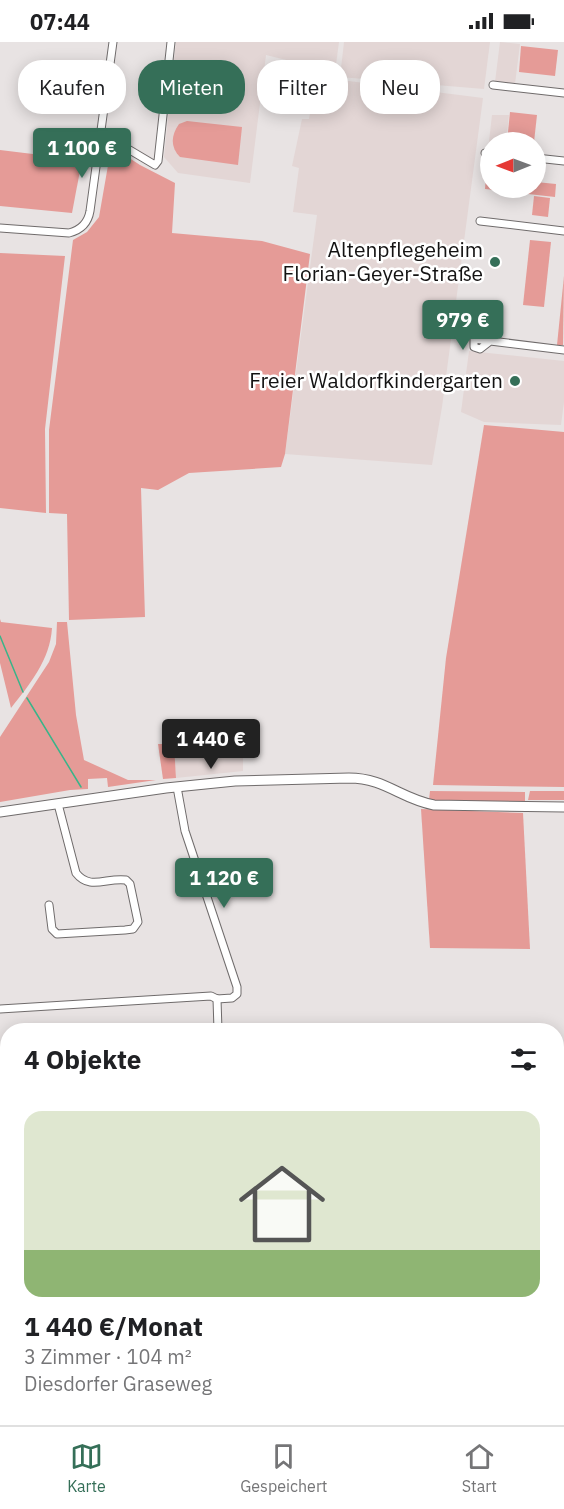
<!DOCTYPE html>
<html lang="de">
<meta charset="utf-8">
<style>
:root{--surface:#fff;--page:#f6f6f6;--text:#202124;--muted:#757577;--line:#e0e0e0;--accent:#356f58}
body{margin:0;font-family:"IBM Plex Sans",sans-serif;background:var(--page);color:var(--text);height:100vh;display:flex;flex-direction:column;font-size:22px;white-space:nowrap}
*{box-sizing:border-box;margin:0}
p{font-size:20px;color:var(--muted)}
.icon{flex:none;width:33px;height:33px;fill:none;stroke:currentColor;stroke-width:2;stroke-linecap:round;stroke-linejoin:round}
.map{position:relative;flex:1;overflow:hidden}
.side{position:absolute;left:0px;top:981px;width:564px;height:402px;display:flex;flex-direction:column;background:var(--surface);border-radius:24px 24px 0 0;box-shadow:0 3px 15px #0003}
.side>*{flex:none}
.top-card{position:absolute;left:18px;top:18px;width:528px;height:54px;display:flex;gap:12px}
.needle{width:39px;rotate:269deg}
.controls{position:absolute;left:480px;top:90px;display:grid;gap:12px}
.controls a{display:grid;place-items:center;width:66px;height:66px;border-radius:50%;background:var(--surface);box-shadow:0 3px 15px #0003;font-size:30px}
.price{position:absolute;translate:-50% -51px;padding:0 14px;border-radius:6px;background:var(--accent);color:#fff;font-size:20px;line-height:39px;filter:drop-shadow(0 2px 3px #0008)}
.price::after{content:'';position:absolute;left:50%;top:36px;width:18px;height:14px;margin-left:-9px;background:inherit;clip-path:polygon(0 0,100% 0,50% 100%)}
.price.active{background:#222;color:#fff}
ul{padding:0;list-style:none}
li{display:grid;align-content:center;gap:12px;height:318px;padding:0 24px}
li+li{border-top:2px solid var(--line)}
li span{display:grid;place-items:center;height:186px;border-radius:18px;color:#555}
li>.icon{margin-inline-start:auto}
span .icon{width:108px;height:108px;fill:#fffc;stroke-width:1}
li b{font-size:26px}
h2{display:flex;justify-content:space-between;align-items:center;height:72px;padding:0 24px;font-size:26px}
.chip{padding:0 21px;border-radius:24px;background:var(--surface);box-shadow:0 3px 15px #0003;font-size:21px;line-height:54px}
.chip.active{background:var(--accent);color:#fff}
.status{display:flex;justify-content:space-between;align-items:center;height:42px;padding:0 30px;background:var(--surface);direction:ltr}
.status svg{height:16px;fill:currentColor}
.dock{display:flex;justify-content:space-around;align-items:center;height:84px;border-top:2px solid var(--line);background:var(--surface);font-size:16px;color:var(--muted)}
.dock a{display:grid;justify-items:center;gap:3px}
.dock .active{color:var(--accent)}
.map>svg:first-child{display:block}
</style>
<div class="status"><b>07:44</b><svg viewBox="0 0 49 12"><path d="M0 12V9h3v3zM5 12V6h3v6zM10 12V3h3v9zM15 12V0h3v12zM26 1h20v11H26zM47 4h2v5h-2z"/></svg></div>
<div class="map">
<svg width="564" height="1383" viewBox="0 0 564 1383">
<rect width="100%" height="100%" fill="#e8e3e3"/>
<g fill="#e3d6d5">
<polygon points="176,0 339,0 335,30 266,13 250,141 178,131 164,115"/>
<polygon points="344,0 490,0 484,47 340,35"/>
<polygon points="500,0 520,2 515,42 495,40"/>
<polygon points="333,37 483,56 442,365 432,423 285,412 317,173 293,170 299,126 292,124 302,77 309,77 312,59 326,49 332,42"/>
<polygon points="492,73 509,73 506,100 490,100 490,109 488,108"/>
<polygon points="469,309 564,319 564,360 561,383 484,380 461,370"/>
<polygon points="174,702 243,704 243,729 176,736"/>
</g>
<g fill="#e59b97">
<polygon points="521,4 558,8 555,34 519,30"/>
<polygon points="510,70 537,73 534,100 507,100"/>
<path d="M 187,79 L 242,85 L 238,123 L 180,115 C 170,105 171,93 179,82 Z"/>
<polygon points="0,108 82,118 72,171 0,164"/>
<polygon points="117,108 140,123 175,141 172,191 262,199 310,212 285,412 281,425 189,431 158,448 141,446 145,575 69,578 67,472 49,471 49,388 73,198 87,190 99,175 110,112"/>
<polygon points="486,134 490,135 490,146 536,146 536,140 556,142 555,155 485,147"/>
<polygon points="534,154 550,156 548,175 532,173"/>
<polygon points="530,198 551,200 544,265 523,263"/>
<polygon points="0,211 65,214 45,387 46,471 0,466"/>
<polygon points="564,234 563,303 557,303"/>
<polygon points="484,383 564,390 564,745 433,743 446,616"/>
<path d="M 0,577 L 1,580 L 52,586 C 50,618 30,642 11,666 L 0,621 Z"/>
<polygon points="57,580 67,580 76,673 84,718 128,738 156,738 108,745 107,736 88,737 88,747 70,748 0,760 0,695 49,620 56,602"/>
<polygon points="158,702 174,702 176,736 163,737"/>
<polygon points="430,749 525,750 525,759 433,759 429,758"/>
<polygon points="530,749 564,749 564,758 528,758"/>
<polygon points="421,767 523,771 530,907 430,906"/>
</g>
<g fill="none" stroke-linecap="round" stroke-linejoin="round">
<g stroke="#39b489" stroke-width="1.5">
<polyline points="0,594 23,650"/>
<polyline points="27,656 81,745"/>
</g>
<defs>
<g id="street">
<polyline points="493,43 564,51"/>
<polyline points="102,94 118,101 155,123 158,119 171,0"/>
<polyline points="485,111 490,112"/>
<polyline points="536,116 564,119"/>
<polyline points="480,179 564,189"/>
<path d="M 0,186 L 69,191 C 81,188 88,181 90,169 L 113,0"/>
<polyline points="489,300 480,307 474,305 474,297 564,308"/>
<polyline points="177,745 185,789 237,945 237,952 232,956 217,957"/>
<path d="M 49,863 L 52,887 L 57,892 L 125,888 L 133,887 L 138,880 L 130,842 L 126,838 C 107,835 90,849 76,831 L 58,762"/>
<polyline points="217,957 218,988"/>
<polyline points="0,967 211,954 217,957"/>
<polyline points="0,1071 8,1071"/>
<polyline points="0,1168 8,1168"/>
</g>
<path id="secondary" d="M 0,770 L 166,746 L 235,739 L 349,736 C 385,736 401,757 434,763 L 564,765"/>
</defs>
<use href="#street" stroke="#6f6b6b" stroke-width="9"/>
<use href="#secondary" stroke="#6f6b6b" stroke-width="11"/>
<use href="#street" stroke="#fff" stroke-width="7"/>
<use href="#secondary" stroke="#fff" stroke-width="9"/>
</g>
<g fill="#356f58" stroke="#fff" stroke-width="2">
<circle cx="495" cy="220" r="6"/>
<circle cx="515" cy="339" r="6"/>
</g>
<g text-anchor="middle" stroke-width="5" stroke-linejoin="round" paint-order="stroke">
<g font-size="21" fill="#131212" stroke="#fff" text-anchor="end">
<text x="483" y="215">Altenpflegeheim<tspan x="483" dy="24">Florian-Geyer-Straße</tspan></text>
<text x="503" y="346">Freier Waldorfkindergarten</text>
</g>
</g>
</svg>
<div class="controls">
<a><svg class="needle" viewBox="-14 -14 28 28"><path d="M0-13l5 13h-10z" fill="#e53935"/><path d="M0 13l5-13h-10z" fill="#757577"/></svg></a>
</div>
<b class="price" style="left:82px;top:137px">1 100 €</b>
<b class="price" style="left:463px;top:309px">979 €</b>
<b class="price active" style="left:211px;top:728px">1 440 €</b>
<b class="price" style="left:224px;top:867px">1 120 €</b>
<div class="top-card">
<a class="chip">Kaufen</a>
<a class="chip active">Mieten</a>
<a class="chip">Filter</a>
<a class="chip">Neu</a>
</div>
<section class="side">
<h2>4 Objekte<svg class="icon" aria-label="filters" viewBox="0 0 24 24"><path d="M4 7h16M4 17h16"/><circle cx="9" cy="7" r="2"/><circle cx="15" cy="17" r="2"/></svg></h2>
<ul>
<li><span style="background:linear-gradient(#dfe7d0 75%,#8fb573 0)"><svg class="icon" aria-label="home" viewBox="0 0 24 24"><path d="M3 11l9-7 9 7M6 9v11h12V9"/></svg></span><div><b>1 440 €/Monat</b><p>3 Zimmer · 104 m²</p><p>Diesdorfer Graseweg</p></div></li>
</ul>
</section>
</div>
<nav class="dock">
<a class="active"><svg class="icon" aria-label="map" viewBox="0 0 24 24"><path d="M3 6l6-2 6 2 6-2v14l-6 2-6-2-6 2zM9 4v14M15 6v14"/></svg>Karte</a>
<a><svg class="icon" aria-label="saved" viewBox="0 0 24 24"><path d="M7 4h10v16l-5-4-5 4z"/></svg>Gespeichert</a>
<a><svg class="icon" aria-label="home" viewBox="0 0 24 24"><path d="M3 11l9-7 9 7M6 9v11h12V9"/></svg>Start</a>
</nav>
